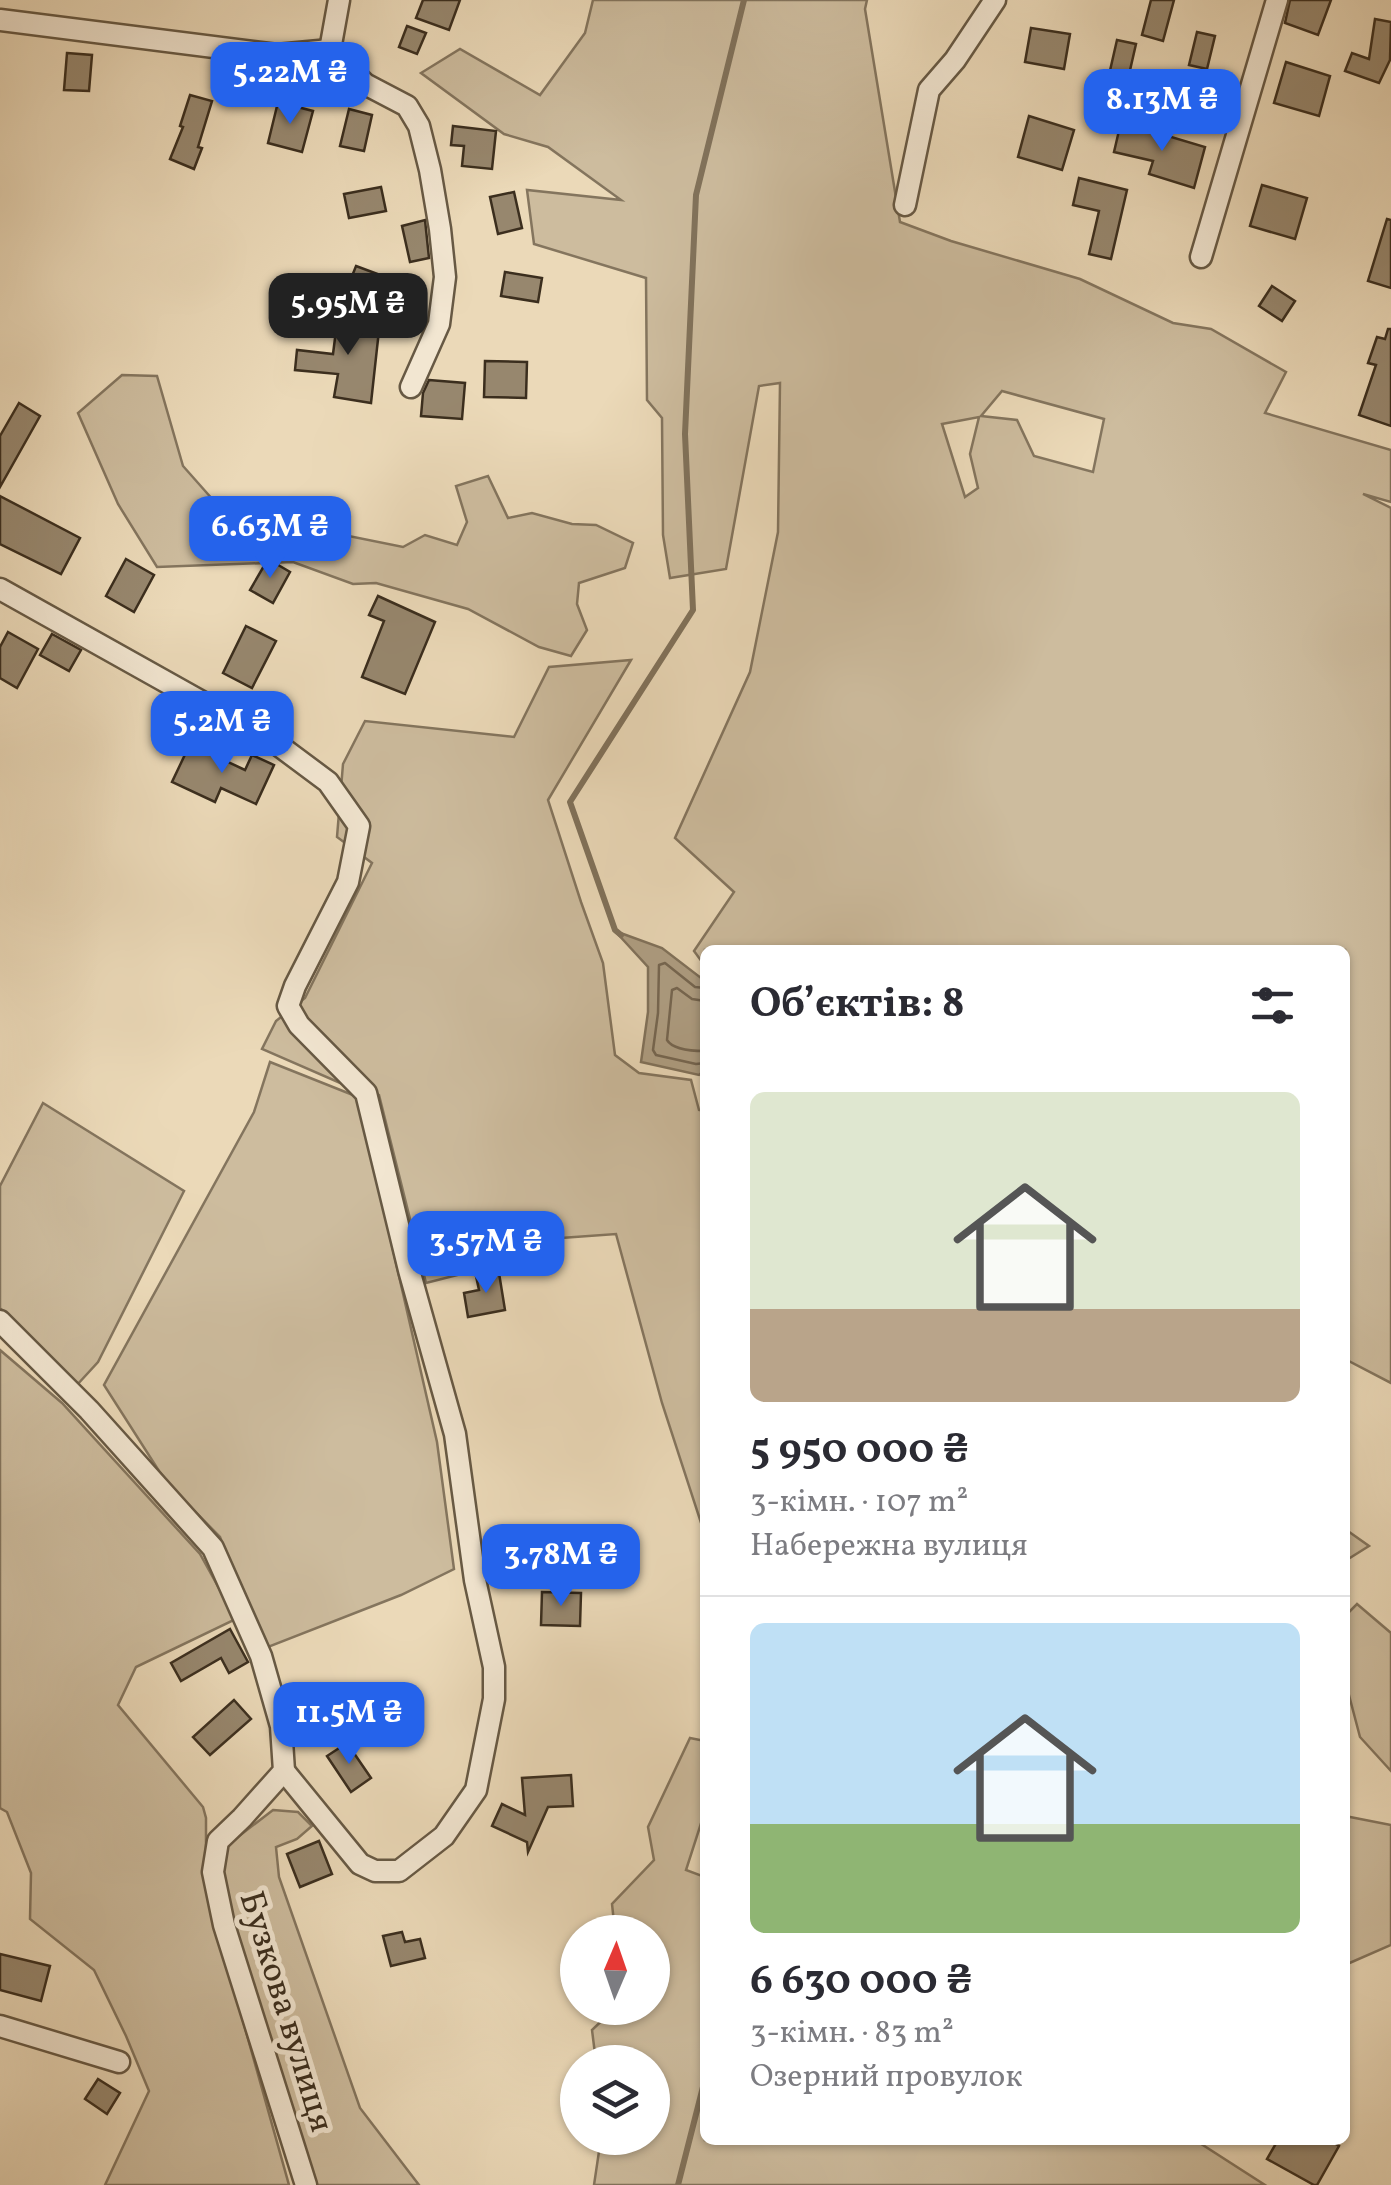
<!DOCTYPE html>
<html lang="uk">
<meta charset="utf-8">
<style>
:root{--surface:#fff;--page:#f7f7f7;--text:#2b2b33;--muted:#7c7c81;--line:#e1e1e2;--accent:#2563eb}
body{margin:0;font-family:Vollkorn,serif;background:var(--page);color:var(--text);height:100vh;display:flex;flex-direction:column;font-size:38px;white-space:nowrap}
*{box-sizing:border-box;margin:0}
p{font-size:32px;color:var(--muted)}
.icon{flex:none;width:55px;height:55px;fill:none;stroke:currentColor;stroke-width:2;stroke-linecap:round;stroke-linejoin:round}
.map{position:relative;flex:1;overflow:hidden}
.panel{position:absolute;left:700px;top:945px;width:650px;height:1200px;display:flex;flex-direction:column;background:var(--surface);border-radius:15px;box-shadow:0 2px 8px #0004}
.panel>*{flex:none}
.needle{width:65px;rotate:2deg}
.buttons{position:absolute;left:560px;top:1915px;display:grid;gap:20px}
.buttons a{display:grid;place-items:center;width:110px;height:110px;border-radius:50%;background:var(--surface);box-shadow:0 2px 8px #0004;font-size:50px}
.price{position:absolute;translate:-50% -85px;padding:0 22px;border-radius:20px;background:var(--accent);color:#fff;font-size:32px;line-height:65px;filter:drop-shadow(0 2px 5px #0008)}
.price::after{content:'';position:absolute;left:50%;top:60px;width:30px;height:22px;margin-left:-15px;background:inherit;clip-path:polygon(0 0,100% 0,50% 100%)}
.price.selected{background:#222;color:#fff}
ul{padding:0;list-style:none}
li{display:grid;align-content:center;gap:20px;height:530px;padding:0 50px}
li+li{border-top:2px solid var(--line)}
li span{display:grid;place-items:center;height:310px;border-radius:15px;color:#555}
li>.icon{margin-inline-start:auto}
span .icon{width:180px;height:180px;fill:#fffc;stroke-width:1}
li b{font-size:42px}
h2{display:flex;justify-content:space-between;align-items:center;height:120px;padding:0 50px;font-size:42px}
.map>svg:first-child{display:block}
</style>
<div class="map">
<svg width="1391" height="2185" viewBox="0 0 1391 2185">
<rect width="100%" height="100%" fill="#ebd9b8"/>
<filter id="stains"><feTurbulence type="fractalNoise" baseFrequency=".002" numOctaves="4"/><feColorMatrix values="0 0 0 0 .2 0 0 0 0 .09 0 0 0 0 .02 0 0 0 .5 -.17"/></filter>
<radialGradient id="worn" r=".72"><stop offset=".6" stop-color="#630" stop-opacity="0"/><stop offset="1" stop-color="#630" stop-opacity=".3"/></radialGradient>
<g fill="#cdbc9e" stroke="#84755e" stroke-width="2.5" fill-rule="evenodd">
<path d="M 593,0 L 867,0 L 865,9 L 900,222 L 951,241 L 1080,279 L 1173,323 L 1211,329 L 1286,372 L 1265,413 L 1391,450 L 1391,502 L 1363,494 L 1391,508 L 1391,1383 L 1345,1359 L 1345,950 L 705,950 L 705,966 L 694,951 L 734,892 L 675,838 L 750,672 L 778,532 L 780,383 L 759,386 L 726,569 L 670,578 L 663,535 L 662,418 L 647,400 L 646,278 L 534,244 L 527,190 L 621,200 L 548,147 L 504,134 L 421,73 L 460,49 L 540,95 L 585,33 ZM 1002,391 L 1104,419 L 1093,472 L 1034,456 L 1017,420 L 981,416 ZM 979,417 L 970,454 L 978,488 L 965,497 L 942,424 Z"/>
<polygon points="122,375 157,376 183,466 222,510 298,536 324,531 403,547 425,535 457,545 467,522 456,486 488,476 508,518 532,513 572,524 596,525 633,543 625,568 579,583 577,604 587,630 571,656 539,647 468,609 376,583 353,584 293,562 157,567 118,504 78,413"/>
<polygon points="631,660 548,800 581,902 603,963 615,1055 639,1073 691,1080 699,1110 705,1111 705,1535 662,1403 616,1234 547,1239 528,1257 426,1283 379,1095 354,1089 262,1049 276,1021 305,998 372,863 337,837 343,764 365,721 514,737 549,667"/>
<polygon points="270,1062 358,1097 437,1442 454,1569 401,1595 263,1649 220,1537 173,1489 159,1471 104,1385 254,1112"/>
<polygon points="43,1103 184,1191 98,1362 76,1386 0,1308 0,1186"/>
<polygon points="0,1350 62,1403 200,1554 236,1619 136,1667 118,1705 203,1807 206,1818 206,1889 289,2185 105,2185 149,2091 126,2036 94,1970 30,1919 31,1873 7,1812 0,1808"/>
<polygon points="1345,1529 1369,1546 1345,1561"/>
<polygon points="1357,1604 1391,1633 1391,1771 1360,1737 1345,1680 1345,1616"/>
<polygon points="690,1738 705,1741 705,1811 686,1870 705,1877 705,2140 1195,2140 1265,2185 594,2185 601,2138 652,2138 652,2062 596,2062 592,2030 615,2008 652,2008 652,1932 615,1932 612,1904 654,1860 648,1827"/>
<polygon points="273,1810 298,1812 312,1826 297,1839 276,1847 279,1877 360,2108 419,2185 314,2185 233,1923 221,1875 224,1852 230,1843"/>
<polygon points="1345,1816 1391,1825 1391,1945 1345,1965"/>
</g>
<polygon fill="#af9f84" stroke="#81725b" stroke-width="2.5" points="615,931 662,948 705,981 705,1070 699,1075 641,1062 648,1012 648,967"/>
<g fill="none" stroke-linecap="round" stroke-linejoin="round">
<g stroke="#756651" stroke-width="2.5">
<polyline points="705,988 695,987 665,963 659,965 658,1013 653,1050 656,1055 696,1064 705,1063"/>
<path d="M 705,1001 L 692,999 L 677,988 L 672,990 L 667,1040 C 673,1050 693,1051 705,1051"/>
</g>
<g stroke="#81725b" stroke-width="6">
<polyline points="621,935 615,930 570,802 693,610 685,434 696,195 744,0"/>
<polyline points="703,1119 705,1152"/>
<polyline points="678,2185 705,2079"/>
</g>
</g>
<g fill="#97876e" stroke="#3b2e1e" stroke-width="2.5">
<polygon points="423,0 460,0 449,30 416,18"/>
<polygon points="1151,0 1174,0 1163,41 1142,35"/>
<polygon points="1290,0 1331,0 1318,35 1285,23"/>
<polygon points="1375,19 1391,22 1390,60 1379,83 1345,71 1352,53 1369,59"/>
<polygon points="407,26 426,33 417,54 399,47"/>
<polygon points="1031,28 1070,34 1064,69 1025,62"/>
<polygon points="1197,32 1215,36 1207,69 1189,65"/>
<polygon points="1117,40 1136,44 1128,79 1109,75"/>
<polygon points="67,53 92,55 89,91 64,90"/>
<polygon points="1286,62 1330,76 1319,116 1274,103"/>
<polygon points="222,73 240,76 236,98 219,95"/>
<polygon points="190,95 212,101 198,147 202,148 194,169 170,159 183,127 180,126"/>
<polygon points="278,102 313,111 302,152 268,143"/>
<polygon points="349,109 372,115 364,151 340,146"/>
<polygon points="1029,116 1074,130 1062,170 1018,157"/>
<polygon points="1121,122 1205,147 1194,188 1149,174 1153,161 1114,152"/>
<polygon points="453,126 496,131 492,169 462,166 464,146 451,145"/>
<polygon points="1079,178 1127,190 1111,259 1089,254 1099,211 1073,205"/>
<polygon points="1262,185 1307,198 1295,239 1250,226"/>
<polygon points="381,187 386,211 349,218 344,194"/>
<polygon points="514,192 522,228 498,234 490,197"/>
<polygon points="1387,219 1391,220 1391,288 1368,281"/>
<polygon points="425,220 429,258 410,262 402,226"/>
<polygon points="356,266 391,279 382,302 347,289"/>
<polygon points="505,272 542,278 538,302 501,296"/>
<polygon points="1272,286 1295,301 1282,321 1259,306"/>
<polygon points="338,315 380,321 371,403 334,397 338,374 295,370 297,350 333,354"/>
<polygon points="1388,329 1391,329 1391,426 1359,415 1376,365 1368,363 1377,337 1385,339"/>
<polygon points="485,361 527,362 526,398 484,397"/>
<polygon points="429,380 465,383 462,419 421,416 423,393"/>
<polygon points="19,403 40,416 0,487 0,436"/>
<polygon points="0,496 80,538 61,574 0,544"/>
<polygon points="126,559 154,575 134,612 106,596"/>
<polygon points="268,559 290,572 273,603 250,590"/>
<polygon points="378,596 435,622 405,694 362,677 384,621 369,615"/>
<polygon points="246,626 276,641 252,688 223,673"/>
<polygon points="8,632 38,649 17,688 0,678 0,647"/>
<polygon points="52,634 81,650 69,671 40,655"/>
<polygon points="190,744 245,770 252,755 274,765 256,804 221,788 215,802 172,782"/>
<polygon points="499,1273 505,1310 468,1317 464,1293 479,1290 476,1276"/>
<polygon points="542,1592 581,1593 580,1626 541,1625"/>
<polygon points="230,1629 248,1662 229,1673 221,1658 181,1681 171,1663"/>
<polygon points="234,1700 251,1719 210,1755 193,1737"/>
<polygon points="347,1743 371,1778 351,1792 327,1756"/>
<polygon points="571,1775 573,1806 548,1807 528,1852 527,1842 492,1826 502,1804 525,1815 522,1778"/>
<polygon points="319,1841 332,1874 300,1887 287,1854"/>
<polygon points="402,1932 405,1942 420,1939 425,1958 391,1966 383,1936"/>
<polygon points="0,1954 50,1966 41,2001 0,1990"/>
<polygon points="98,2079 120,2093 107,2114 85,2099"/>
<polygon points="1278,2140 1329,2140 1339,2146 1317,2185 1314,2185 1267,2159"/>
</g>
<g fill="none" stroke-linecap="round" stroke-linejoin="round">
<defs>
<g id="street">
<polyline points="0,20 277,55 330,50"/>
<polyline points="330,50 365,84 407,106 419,126 430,170 440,229 445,277 439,324 411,387"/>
<polyline points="330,50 339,0"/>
<polyline points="905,205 929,90 955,60 995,0"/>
<polyline points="1201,257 1277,0"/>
<polyline points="0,589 277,744 328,782 359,826 348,882 295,986 288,1006 299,1025 366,1093 409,1270 455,1434 475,1580 494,1667 494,1699 476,1790 444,1836 399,1871 375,1871 360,1864 284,1771"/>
<polyline points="0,1321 89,1410 213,1548 261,1656 281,1726 284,1771 242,1818 218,1841 213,1872 224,1925 306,2185"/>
<polyline points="0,2026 119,2062"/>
</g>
</defs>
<use href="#street" stroke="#675944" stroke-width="25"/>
<use href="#street" stroke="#f2e6d1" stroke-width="20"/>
</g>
<g text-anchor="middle" stroke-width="10" stroke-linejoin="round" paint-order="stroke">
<g font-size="35" fill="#3b2e1e" stroke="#f2e6d1">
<text transform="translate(288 2011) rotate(73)" y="12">Бузкова вулиця</text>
</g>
</g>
<rect width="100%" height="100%" filter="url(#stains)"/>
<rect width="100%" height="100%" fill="url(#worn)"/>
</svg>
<div class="buttons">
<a><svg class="needle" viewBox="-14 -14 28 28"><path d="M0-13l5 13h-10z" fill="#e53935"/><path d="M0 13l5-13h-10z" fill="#7c7c81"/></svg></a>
<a><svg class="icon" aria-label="layers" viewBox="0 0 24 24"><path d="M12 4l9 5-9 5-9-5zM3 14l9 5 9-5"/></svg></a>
</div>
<b class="price" style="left:290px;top:127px">5.22M ₴</b>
<b class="price" style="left:1162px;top:154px">8.13M ₴</b>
<b class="price selected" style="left:348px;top:358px">5.95M ₴</b>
<b class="price" style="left:270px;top:581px">6.63M ₴</b>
<b class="price" style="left:222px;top:776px">5.2M ₴</b>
<b class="price" style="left:486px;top:1296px">3.57M ₴</b>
<b class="price" style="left:561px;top:1609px">3.78M ₴</b>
<b class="price" style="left:349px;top:1767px">11.5M ₴</b>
<section class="panel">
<h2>Об’єктів: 8<svg class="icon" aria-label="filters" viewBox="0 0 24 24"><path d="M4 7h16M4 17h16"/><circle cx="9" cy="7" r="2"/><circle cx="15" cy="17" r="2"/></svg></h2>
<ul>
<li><span style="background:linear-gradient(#dfe7d0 70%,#b9a48a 0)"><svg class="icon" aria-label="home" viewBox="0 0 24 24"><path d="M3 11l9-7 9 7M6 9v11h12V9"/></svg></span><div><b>5 950 000 ₴</b><p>3-кімн. · 107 m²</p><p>Набережна вулиця</p></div></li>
<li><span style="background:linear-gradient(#bfe0f5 65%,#8fb573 0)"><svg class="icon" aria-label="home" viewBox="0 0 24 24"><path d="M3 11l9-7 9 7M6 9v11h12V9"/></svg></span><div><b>6 630 000 ₴</b><p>3-кімн. · 83 m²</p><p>Озерний провулок</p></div></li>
</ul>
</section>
</div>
